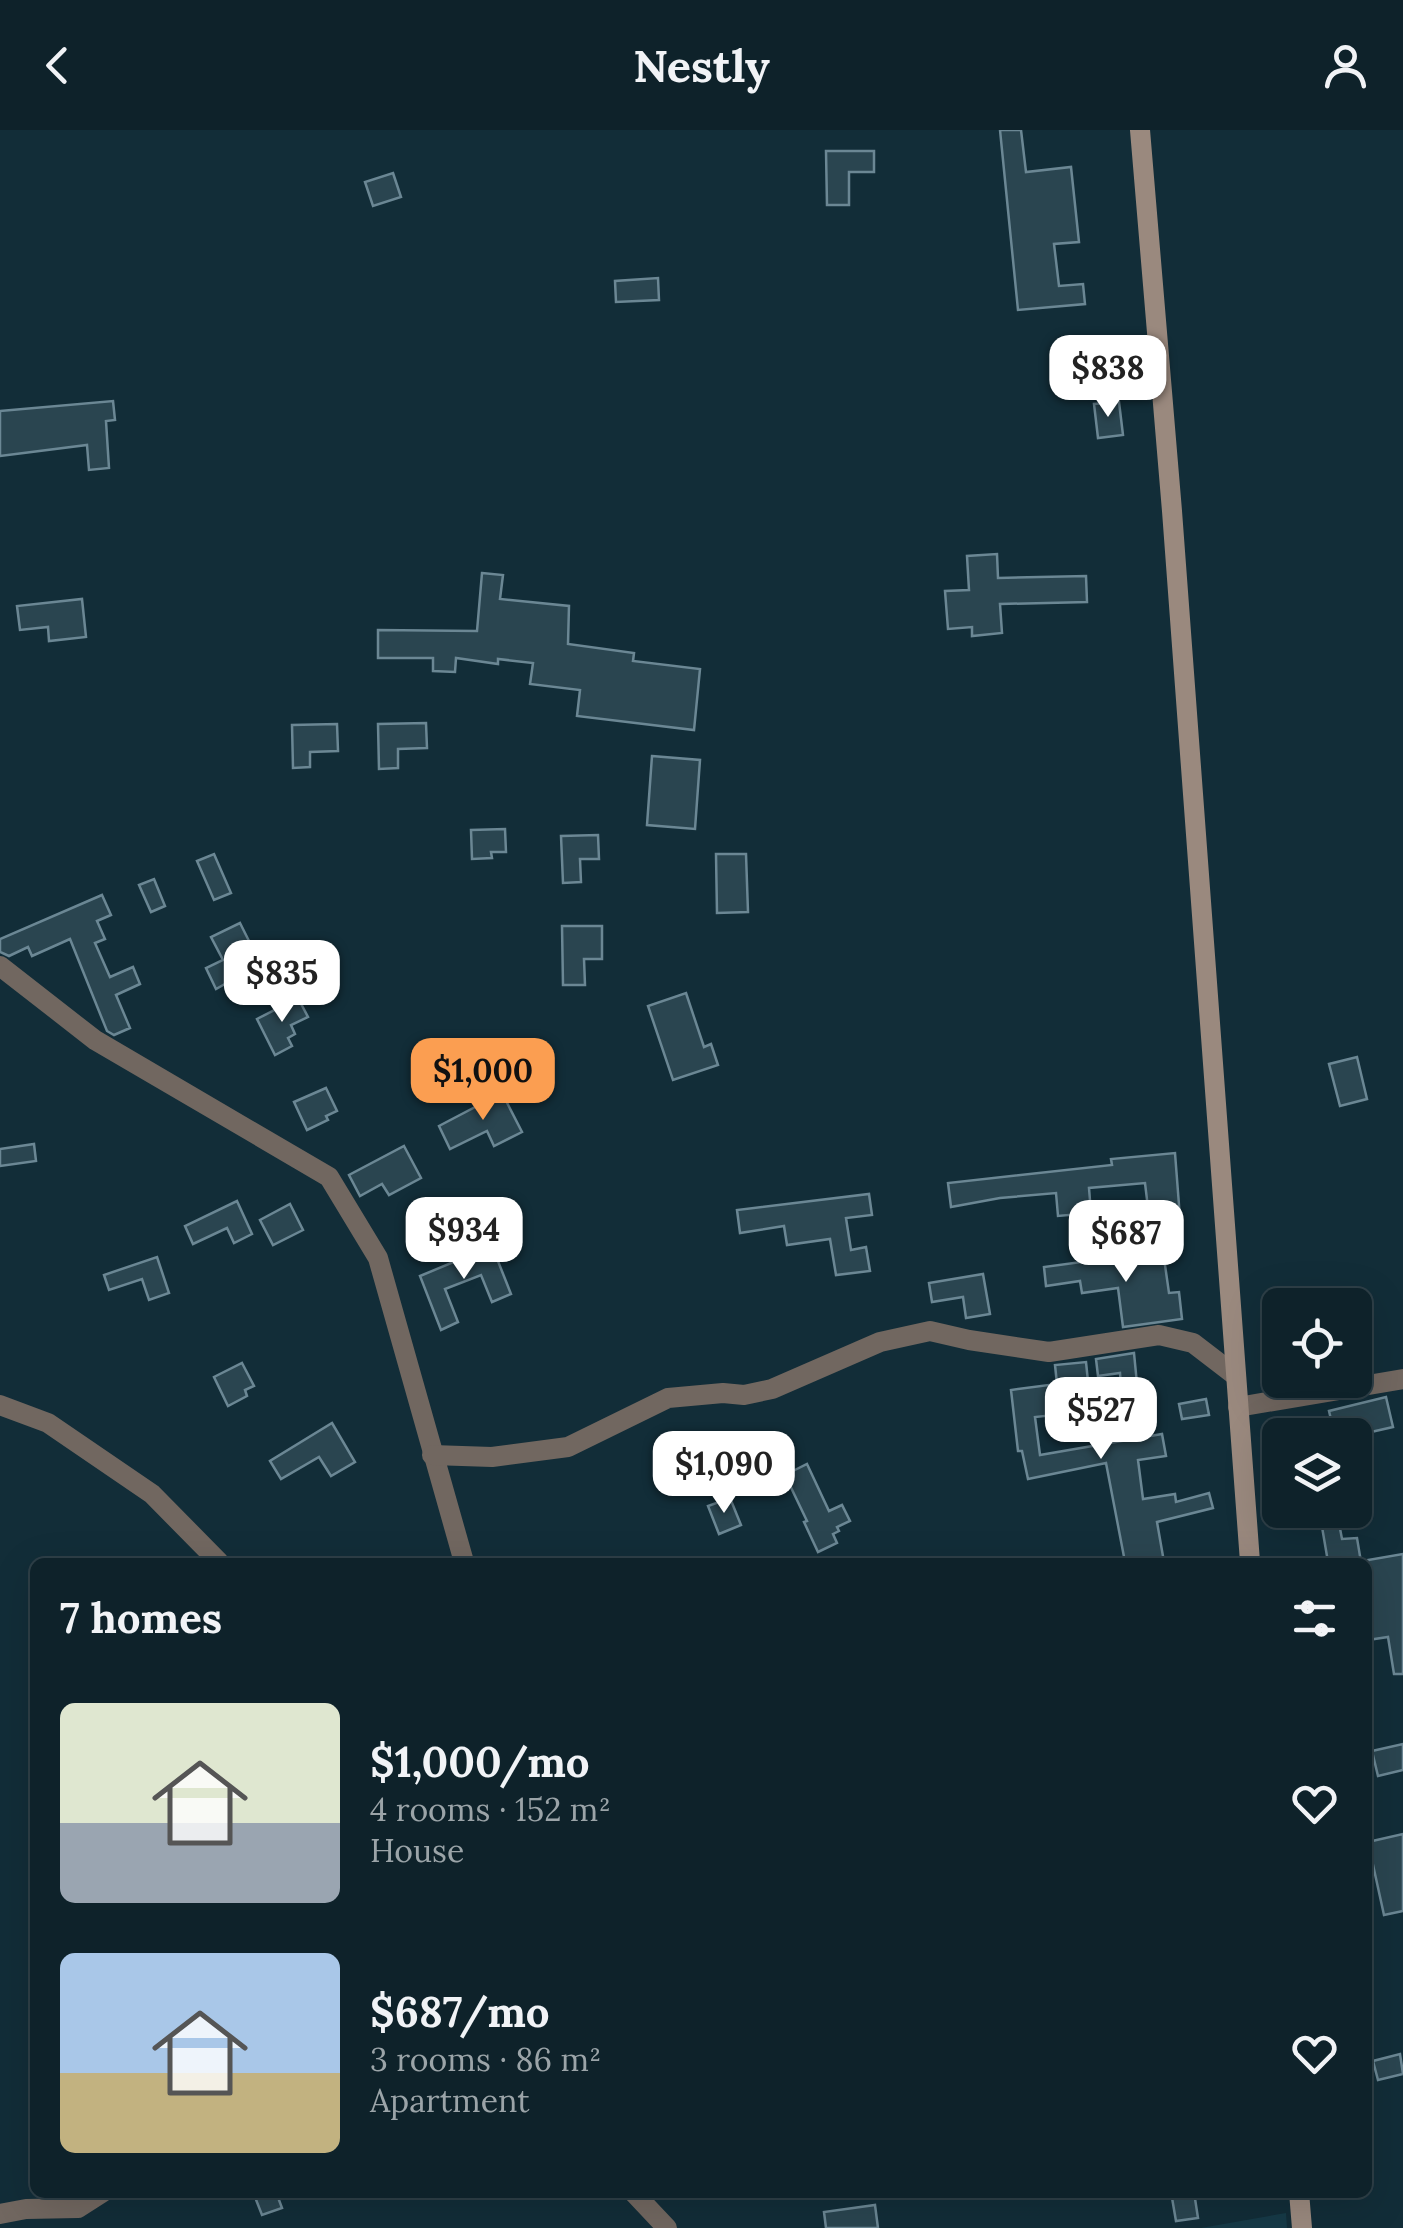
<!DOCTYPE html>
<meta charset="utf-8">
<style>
:root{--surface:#0e222a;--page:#1c2f36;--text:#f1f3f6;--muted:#9ba4a8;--line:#2e3f47;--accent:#fb9e51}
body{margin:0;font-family:Lora,serif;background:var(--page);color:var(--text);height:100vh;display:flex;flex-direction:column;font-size:38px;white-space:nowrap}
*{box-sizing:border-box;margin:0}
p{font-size:32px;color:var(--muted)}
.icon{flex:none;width:55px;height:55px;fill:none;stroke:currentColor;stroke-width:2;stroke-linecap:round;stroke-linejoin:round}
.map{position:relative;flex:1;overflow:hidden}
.sheet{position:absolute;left:30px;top:1428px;width:1342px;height:640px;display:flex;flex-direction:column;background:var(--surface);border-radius:15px;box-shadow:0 10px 40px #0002,0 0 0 2px var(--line)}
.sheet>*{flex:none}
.fabs{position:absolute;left:1262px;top:1158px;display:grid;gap:20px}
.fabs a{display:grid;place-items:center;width:110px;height:110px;border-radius:15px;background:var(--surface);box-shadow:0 10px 40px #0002,0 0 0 2px var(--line);font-size:50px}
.price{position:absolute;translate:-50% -85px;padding:0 22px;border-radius:20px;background:#fff;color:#222;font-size:32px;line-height:65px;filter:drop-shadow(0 2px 5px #0008)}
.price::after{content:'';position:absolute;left:50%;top:60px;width:30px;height:22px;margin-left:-15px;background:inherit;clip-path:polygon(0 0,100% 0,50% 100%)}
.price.active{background:var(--accent);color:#111}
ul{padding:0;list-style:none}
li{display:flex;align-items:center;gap:30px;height:250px;padding:0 30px}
li span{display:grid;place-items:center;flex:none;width:280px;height:200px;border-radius:15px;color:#555}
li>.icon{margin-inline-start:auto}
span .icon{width:120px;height:120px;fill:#fffc;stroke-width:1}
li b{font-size:42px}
h2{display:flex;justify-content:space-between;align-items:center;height:120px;padding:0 30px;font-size:42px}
header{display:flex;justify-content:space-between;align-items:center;height:130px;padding:0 30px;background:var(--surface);font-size:45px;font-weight:700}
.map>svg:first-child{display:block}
</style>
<header><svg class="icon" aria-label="back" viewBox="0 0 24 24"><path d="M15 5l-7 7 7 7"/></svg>Nestly<svg class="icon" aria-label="person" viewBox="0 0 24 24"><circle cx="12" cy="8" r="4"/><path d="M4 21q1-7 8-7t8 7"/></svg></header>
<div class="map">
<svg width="1403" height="2098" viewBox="0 0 1403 2098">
<rect width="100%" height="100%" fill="#122d38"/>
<polygon fill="#163a47" points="1286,2083 1287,2098 1201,2098"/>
<g fill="#2a4550" stroke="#6b8794" stroke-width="2.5">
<polygon points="1000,0 1021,0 1026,42 1071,37 1079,112 1054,114 1059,156 1083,154 1085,174 1018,180"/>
<polygon points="826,21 874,21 874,42 849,42 849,75 827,75"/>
<polygon points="393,43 401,67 373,76 365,52"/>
<polygon points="658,148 659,170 616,172 615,151"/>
<polygon points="113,271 115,290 106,291 109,338 89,340 87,315 0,326 0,281"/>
<polygon points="1119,272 1123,305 1098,308 1094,274"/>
<polygon points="997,424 998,448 1086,446 1087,472 1000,474 1002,503 972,506 972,497 948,499 945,461 969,460 967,426"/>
<polygon points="482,443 503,445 500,469 569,476 568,514 634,523 633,531 700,539 694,600 577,586 580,560 530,554 533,533 498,529 498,534 456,528 455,542 433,541 433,528 378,528 378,500 477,501"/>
<polygon points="82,469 86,507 49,511 48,497 20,500 17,476"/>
<polygon points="426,593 427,618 398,619 398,638 379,639 378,594"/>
<polygon points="337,594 338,621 310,622 310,637 293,638 292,595"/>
<polygon points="652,626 700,630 695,699 647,695"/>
<polygon points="505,699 506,722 491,722 492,728 472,729 471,700"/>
<polygon points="598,705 599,729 580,729 581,752 563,753 561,706"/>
<polygon points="214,724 231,763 214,770 197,731"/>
<polygon points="716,724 746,724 748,782 717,783"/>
<polygon points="154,749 165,776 151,782 139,755"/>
<polygon points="102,765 111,785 97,791 105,809 95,813 110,847 133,837 140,854 116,865 130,898 114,905 107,901 70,809 32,826 28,817 9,826 0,822 0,809"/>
<polygon points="240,793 268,849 231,867 225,854 216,859 206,838 223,830 211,807"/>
<polygon points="562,796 602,796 602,829 584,829 585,855 563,855"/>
<polygon points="686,863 704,917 711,914 718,935 673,950 648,876"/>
<polygon points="298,868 308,887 291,895 295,904 288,908 292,916 275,925 257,889"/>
<polygon points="1357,927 1367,969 1340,976 1329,934"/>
<polygon points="326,958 337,981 326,986 328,990 307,1000 294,972"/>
<polygon points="502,963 522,1002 494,1016 487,1001 450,1019 439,996"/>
<polygon points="34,1014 36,1031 0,1036 0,1019"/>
<polygon points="404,1016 421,1048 389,1065 382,1054 360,1066 349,1045"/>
<polygon points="1175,1023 1182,1114 1163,1116 1159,1077 1148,1078 1145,1053 1089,1058 1091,1083 1058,1086 1056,1063 1000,1068 951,1077 948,1053 1112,1035 1111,1029"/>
<polygon points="869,1064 872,1085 846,1088 851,1120 866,1117 870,1141 836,1145 830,1109 787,1115 784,1096 740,1103 737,1080"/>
<polygon points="237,1071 252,1104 234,1113 227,1098 193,1114 185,1096"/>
<polygon points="290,1074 303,1100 273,1115 260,1090"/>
<polygon points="492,1116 511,1164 492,1172 481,1145 445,1159 458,1192 441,1200 420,1146"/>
<polygon points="1163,1121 1169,1163 1179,1162 1182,1189 1123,1197 1118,1158 1082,1163 1080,1151 1046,1156 1044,1137"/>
<polygon points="157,1127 169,1163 149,1170 142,1149 109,1160 104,1145"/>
<polygon points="983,1144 990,1184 966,1188 963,1167 932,1172 929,1153"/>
<polygon points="1134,1223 1137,1254 1121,1256 1120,1243 1098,1246 1096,1229"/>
<polygon points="1086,1232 1091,1281 1035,1287 1040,1325 1162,1304 1166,1326 1138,1330 1143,1369 1175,1364 1176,1372 1209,1363 1213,1378 1157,1392 1164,1432 1125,1432 1106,1333 1028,1349 1022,1321 1018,1321 1011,1260 1057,1254 1055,1235"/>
<polygon points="242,1233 254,1256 245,1260 247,1266 228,1276 214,1247"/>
<polygon points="1386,1267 1393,1297 1371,1302 1368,1294 1334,1302 1329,1281"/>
<polygon points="1206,1269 1209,1285 1182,1289 1179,1274"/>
<polygon points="332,1293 355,1332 331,1346 319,1327 281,1349 270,1331"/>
<polygon points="807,1334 829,1381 842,1375 850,1391 837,1397 839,1401 833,1404 837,1413 818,1422 804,1392 807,1391 785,1345"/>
<polygon points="730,1368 741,1395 719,1404 708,1376"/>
<polygon points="1338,1388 1342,1409 1357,1408 1361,1432 1328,1432 1321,1391"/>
<polygon points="1403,1424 1403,1544 1394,1544 1388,1507 1368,1510 1368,1430"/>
<polygon points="1403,1614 1403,1640 1378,1646 1372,1621"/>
<polygon points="1403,1704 1403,1781 1384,1785 1368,1712"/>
<polygon points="1400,1924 1403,1944 1378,1950 1373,1931"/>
<polygon points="253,2062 276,2062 282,2078 262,2085"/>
<polygon points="1171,2062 1194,2062 1198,2088 1176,2091"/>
<polygon points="875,2075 878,2098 826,2098 824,2082"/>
</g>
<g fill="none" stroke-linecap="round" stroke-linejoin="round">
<g stroke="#716760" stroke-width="20">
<polyline points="0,836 95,910 329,1047 378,1128 464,1432"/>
<polyline points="0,1275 48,1293 152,1364 219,1432"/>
<polyline points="1238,1277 1403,1249"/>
<polyline points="432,1325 492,1327 568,1317 668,1268 723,1263 744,1265 772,1259 880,1212 930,1201 969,1210 1049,1222 1159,1205 1193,1213 1236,1246"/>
<polyline points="633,2062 667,2098"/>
<polyline points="0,2084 26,2079 78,2078 103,2062"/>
</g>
<g stroke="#9a897e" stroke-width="20">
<polyline points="1140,0 1172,381 1250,1432"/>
<polyline points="1299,2062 1302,2098"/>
</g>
</g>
</svg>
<div class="fabs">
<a><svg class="icon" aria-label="locate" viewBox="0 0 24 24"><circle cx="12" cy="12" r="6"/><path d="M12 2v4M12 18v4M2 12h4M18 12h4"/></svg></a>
<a><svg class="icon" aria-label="layers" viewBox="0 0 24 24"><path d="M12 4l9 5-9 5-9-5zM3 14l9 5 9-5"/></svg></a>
</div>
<b class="price" style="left:1108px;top:290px">$838</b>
<b class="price" style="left:282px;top:895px">$835</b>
<b class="price active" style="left:483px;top:993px">$1,000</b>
<b class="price" style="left:464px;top:1152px">$934</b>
<b class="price" style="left:1126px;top:1155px">$687</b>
<b class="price" style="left:1101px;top:1332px">$527</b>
<b class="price" style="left:724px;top:1386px">$1,090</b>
<section class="sheet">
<h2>7 homes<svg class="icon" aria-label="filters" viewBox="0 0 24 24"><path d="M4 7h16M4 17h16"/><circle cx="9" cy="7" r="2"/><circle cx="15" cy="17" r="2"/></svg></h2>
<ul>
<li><span style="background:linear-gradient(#dfe7d0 60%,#9aa5b1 0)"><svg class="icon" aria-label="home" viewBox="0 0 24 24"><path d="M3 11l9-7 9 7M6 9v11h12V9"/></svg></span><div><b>$1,000/mo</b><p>4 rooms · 152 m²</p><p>House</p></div><svg class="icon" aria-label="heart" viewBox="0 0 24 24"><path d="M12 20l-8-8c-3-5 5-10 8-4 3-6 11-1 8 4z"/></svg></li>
<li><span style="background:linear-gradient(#a9c7e8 60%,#c2b280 0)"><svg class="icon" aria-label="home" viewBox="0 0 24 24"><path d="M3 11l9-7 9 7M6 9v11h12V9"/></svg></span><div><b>$687/mo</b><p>3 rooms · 86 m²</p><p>Apartment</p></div><svg class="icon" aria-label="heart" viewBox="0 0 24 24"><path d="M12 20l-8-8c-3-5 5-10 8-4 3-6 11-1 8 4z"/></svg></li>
</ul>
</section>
</div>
